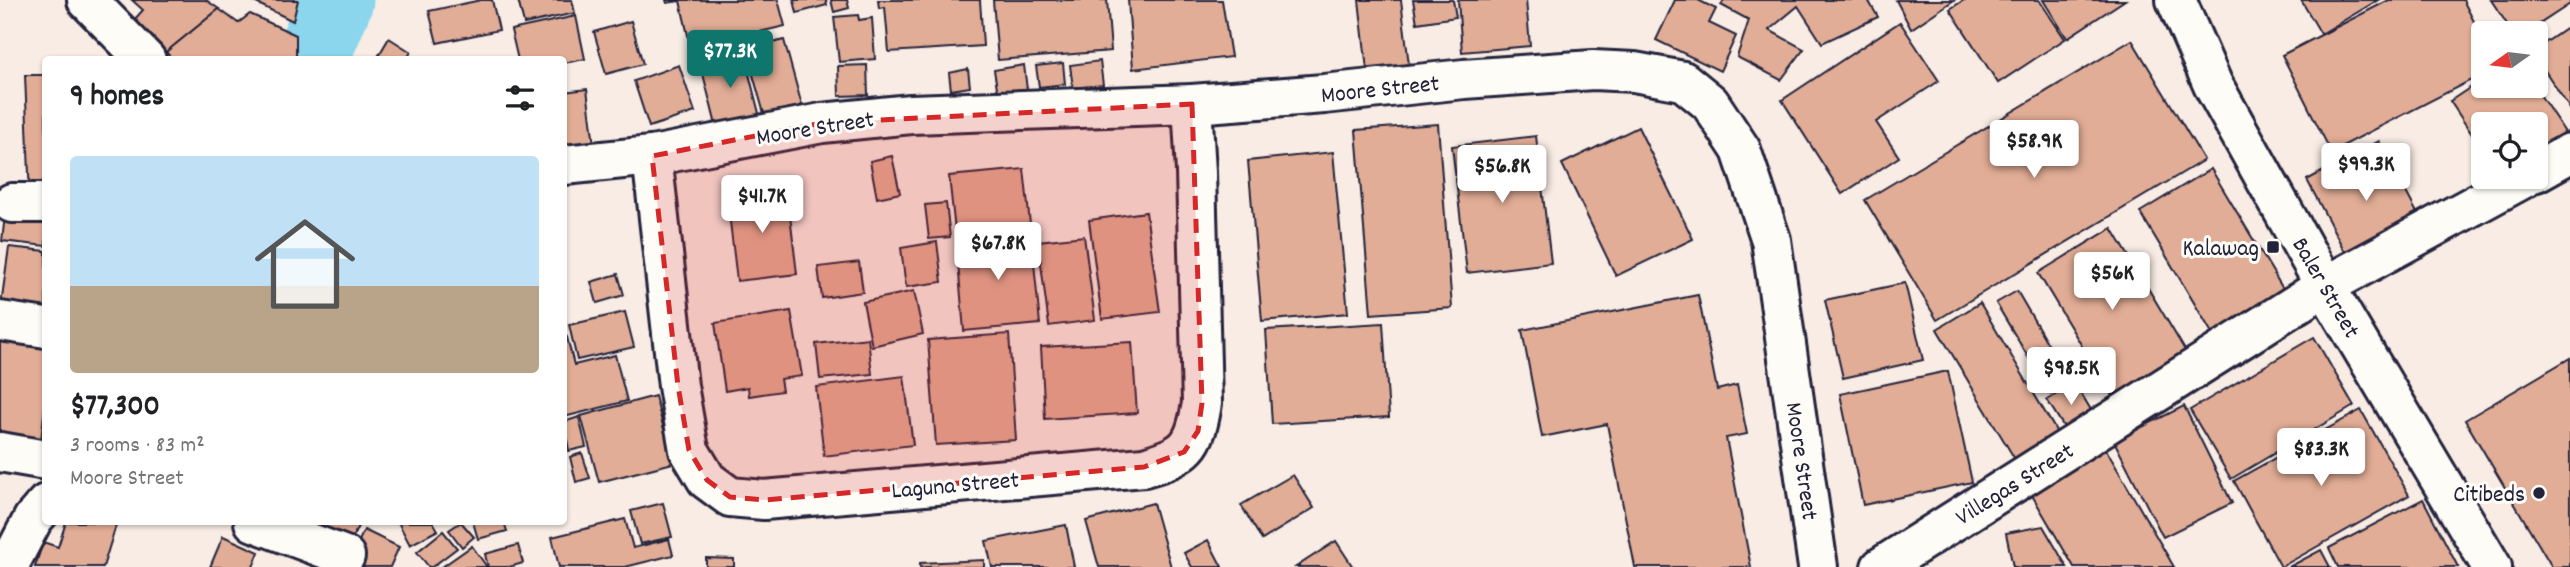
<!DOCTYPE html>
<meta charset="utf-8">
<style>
:root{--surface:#fff;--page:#f6f6f6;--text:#202124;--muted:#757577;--line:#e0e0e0;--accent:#0f766e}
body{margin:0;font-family:Dekko,sans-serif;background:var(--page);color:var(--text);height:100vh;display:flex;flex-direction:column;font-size:26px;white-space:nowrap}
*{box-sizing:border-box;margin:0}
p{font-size:23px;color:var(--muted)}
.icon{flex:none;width:38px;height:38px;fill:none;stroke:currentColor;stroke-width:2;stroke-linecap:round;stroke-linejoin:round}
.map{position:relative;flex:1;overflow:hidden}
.sheet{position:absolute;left:42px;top:56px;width:525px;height:469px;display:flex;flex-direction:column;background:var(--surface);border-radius:7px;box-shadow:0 2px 5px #0004}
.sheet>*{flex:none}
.needle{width:46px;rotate:256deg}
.fabs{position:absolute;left:2471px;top:21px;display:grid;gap:14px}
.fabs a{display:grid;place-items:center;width:77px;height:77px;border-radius:7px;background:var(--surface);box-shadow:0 2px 5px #0004;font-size:35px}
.price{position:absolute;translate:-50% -60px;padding:0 16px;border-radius:7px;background:#fff;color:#222;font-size:23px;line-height:46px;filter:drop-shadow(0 2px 4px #0008)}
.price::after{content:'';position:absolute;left:50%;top:42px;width:21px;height:16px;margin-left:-10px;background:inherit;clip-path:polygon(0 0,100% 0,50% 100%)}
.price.selected{background:var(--accent);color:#fff}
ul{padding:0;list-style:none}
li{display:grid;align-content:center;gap:14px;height:371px;padding:0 28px}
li+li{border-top:2px solid var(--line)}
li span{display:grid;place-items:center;height:217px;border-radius:7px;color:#555}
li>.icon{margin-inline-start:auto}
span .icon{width:126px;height:126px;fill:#fffc;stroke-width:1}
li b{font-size:30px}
h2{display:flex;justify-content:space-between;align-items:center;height:84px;padding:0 28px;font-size:30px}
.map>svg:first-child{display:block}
</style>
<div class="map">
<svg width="2570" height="567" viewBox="0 0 2570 567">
<rect width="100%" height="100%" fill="#f8ece4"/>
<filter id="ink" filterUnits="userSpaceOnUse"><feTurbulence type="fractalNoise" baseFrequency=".0143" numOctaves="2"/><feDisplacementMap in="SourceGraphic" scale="14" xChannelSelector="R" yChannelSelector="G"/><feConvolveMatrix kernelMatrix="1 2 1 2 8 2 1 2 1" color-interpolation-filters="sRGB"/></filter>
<g filter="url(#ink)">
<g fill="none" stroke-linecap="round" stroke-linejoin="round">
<polyline stroke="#8bd6ec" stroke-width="75" points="311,60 336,0"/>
</g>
<g fill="#e2ad96" stroke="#22223b" stroke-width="2">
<polygon points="132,0 206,0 219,9 166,52 134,20 143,10"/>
<polygon points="250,0 298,0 293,21"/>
<polygon points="481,0 492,0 499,30 437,43 429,11"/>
<polygon points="518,0 572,0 575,13 524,24"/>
<polygon points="666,0 778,0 785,26 691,48 680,1 667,3"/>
<polygon points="794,0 826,0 827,5 797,13"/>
<polygon points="831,0 847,0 849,8 834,12"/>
<polygon points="878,0 980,0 983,46 889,52 885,7 879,8"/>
<polygon points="993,0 1107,0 1111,51 998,60"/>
<polygon points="1128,0 1222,0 1231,57 1133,69"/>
<polygon points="1359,0 1401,0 1409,65 1367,70"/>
<polygon points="1413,0 1453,0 1456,17 1417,23"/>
<polygon points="1458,0 1526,0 1530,46 1462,52"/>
<polygon points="1675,0 1698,0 1716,9 1709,23 1736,36 1720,71 1656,40"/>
<polygon points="1724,0 1868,0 1878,17 1822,43 1798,6 1769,30 1804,49 1781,80 1737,57 1749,20 1721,5"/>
<polygon points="1896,0 1954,0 1911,29"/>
<polygon points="1964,0 2039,0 2065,39 1998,83 1950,9"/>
<polygon points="2043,0 2125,0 2067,38"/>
<polygon points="2301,0 2378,0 2321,34"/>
<polygon points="2389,0 2463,0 2483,39 2483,74 2331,152 2282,55"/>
<polygon points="2491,0 2570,0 2570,4 2526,33 2513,33"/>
<polygon points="219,9 238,23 250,14 296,35 296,60 173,60 166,52"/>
<polygon points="858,15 859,20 872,18 875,59 839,62 834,17"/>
<polygon points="576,16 585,59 564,63 564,60 518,60 511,30"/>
<polygon points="631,21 643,64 606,74 594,32"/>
<polygon points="1900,22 1939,81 1876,122 1899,157 1842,194 1782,100"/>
<polygon points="2570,26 2570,109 2536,57 2536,49"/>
<polygon points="389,38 411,52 406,60 376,60"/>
<polygon points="784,40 804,113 767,124 746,50"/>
<polygon points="2132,40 2204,160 1937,320 1865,200"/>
<polygon points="741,43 762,125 719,137 698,54"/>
<polygon points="1100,61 1103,85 1073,88 1070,65"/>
<polygon points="1063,63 1065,84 1039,87 1036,66"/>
<polygon points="679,65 695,112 649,127 634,81"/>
<polygon points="867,65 868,95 839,96 838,66"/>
<polygon points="1024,65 1027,90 998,94 994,70"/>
<polygon points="968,69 970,87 951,90 949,73"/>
<polygon points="25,75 46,75 46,198 30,199"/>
<polygon points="2483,79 2483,86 2534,86 2570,140 2536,163 2536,124 2483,124 2483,151 2450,101"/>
<polygon points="587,89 594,145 564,149 564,92"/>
<polygon points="1438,124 1452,308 1371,314 1356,130"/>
<polygon points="1638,127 1693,239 1616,276 1562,164"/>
<polygon points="1536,136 1551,263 1467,273 1452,146"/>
<polygon points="2379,141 2424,226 2352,265 2307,180"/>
<polygon points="1333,152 1348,313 1262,321 1248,161"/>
<polygon points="892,156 900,193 877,198 870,161"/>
<polygon points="1024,169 1031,233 956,240 949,176"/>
<polygon points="2211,169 2289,299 2218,343 2140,212"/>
<polygon points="787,190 797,274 737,281 727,196"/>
<polygon points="946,203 950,237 929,239 925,205"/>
<polygon points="6,207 46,212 46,246 2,241"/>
<polygon points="1146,212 1160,312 1102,319 1089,220"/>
<polygon points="2112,228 2186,352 2112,396 2038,273"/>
<polygon points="1031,233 1040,324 964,331 956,240"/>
<polygon points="1084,236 1095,320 1049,326 1038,241"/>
<polygon points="937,242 942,282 906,287 901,248"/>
<polygon points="9,247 46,251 46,318 0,312"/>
<polygon points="859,262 863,292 822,298 818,267"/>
<polygon points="618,274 624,295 597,303 591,282"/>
<polygon points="1905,283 1923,360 1843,378 1825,300"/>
<polygon points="914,291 923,334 872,346 863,302"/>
<polygon points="2017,291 2070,382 2050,394 1996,303"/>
<polygon points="1698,295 1717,390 1737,385 1747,434 1726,438 1751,567 1635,567 1607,424 1542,437 1522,330"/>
<polygon points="1980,303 2059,436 2016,461 1937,329"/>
<polygon points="791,311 802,376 780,379 782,391 749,396 748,387 725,391 715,323"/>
<polygon points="625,312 634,347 577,360 569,325"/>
<polygon points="1383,323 1389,417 1272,424 1266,330"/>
<polygon points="0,326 46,331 46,398 41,440 0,435"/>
<polygon points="1009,334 1016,440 936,445 928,340"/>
<polygon points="567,337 574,365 615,355 627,401 564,417 564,338"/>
<polygon points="2314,337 2354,406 2231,479 2190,410"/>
<polygon points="868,338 872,374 820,379 816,344"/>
<polygon points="1132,342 1137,413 1045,419 1041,347"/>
<polygon points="2570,358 2570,567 2552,567 2465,420"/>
<polygon points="1948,371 1972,482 1863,505 1840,394"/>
<polygon points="904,376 913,445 824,456 816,387"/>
<polygon points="2075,383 2094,415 2067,432 2047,400"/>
<polygon points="655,396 673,463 599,482 581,416"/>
<polygon points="2184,406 2232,503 2163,537 2114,441"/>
<polygon points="2361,410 2409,495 2281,567 2234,481"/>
<polygon points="579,417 586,447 569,451 564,422"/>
<polygon points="2104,446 2174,567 2074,567 2029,490"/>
<polygon points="582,453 590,478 576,482 570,457"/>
<polygon points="1293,475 1314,508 1262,540 1241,505"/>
<polygon points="2423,499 2458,567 2338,567 2329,548"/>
<polygon points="663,503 672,537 640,544 631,511"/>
<polygon points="1153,503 1171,567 1099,567 1086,521"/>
<polygon points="625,519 633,548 669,539 673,555 625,567 559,567 552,537"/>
<polygon points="66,522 117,522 103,567 35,567 43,542 58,547"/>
<polygon points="307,522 354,522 359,524 349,545"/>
<polygon points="398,522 433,522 438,530 410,545"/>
<polygon points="461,522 474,537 462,547 449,530"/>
<polygon points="473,522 504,522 507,531 478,539"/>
<polygon points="1066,525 1074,567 992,567 986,541"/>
<polygon points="2043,526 2067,567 2013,567 2006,533"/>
<polygon points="364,530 399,547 390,567 347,567"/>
<polygon points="443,531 457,548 432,567 429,567 417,552"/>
<polygon points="223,536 259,552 253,567 210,567"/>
<polygon points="1208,540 1222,567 1192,567 1184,553"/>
<polygon points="1336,541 1353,567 1296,567"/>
<polygon points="518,545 523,563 509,567 488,567 485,554"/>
<polygon points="472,546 487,567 442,567"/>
<polygon points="2321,550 2330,567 2289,567"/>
<polygon points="706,558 734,559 734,567 706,567"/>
<polygon points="984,560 984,567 920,567 920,563"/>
</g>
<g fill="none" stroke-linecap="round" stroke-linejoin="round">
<defs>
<g id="minor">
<polyline points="87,0 146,60"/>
<polyline points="2176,0 2213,85 2325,286 2492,567"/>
<path d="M 652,156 L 678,386 L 689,450 L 707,480 L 730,497 L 764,500 L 1144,467 C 1187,455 1195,447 1202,403 L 1196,172 L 1192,104"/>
<polyline points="564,165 652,156 822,123 911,114 1192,104 1324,94 1464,79 1593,70 1634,72 1683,81 1710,103 1741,150 1771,240 1818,567"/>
<polyline points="2536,172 2570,153"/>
<polyline points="12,203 46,203"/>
<polyline points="0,321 46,328"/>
<polyline points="0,452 46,460"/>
<polyline points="254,522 345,556"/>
<polyline points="8,567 33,519 46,504"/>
<polyline points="1881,567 2325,286 2526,177"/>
</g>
</defs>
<use href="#minor" stroke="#22223b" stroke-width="44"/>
<use href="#minor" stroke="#fdfcf7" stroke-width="38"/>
</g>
</g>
<path fill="#d62828" fill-opacity="0.2" stroke="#d62828" stroke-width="5" stroke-dasharray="14 9" stroke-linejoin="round" d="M 1192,104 L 1202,403 L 1198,431 L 1184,452 L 1144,467 L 764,500 L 730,497 L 707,480 L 689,450 L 678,386 L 652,156 L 822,123 Z"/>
<g fill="#22223b" stroke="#fdfcf7" stroke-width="2.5">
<rect x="2266" y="240" width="14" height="14" rx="3.5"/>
<circle cx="2539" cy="493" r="7"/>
</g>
<g text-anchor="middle" stroke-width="6" stroke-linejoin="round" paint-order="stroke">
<g font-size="24" fill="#22223b" stroke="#fdfcf7">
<text transform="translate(1380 88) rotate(-6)" y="8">Moore Street</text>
<text transform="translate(815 127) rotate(-9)" y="8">Moore Street</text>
<text transform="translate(2327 287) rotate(60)" y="8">Baler Street</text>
<text transform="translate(1803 461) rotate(82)" y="8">Moore Street</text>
<text transform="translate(2014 483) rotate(-32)" y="8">Villegas Street</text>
<text transform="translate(955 484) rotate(-5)" y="8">Laguna Street</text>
</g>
<g font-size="24" fill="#22223b" stroke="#fdfcf7" text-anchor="end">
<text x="2259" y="255">Kalawag</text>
<text x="2525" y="501">Citibeds</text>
</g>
</g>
</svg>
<div class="fabs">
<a><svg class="needle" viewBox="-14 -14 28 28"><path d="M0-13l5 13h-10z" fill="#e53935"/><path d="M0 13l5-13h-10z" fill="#757577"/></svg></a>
<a><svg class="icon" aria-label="locate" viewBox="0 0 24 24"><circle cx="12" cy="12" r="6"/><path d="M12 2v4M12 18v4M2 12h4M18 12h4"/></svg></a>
</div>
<b class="price selected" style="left:730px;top:90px">$77.3K</b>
<b class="price" style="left:2034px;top:180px">$58.9K</b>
<b class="price" style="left:2366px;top:203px">$99.3K</b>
<b class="price" style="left:1502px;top:205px">$56.8K</b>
<b class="price" style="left:762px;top:235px">$41.7K</b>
<b class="price" style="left:998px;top:282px">$67.8K</b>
<b class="price" style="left:2112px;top:312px">$56K</b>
<b class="price" style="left:2071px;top:407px">$98.5K</b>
<b class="price" style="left:2321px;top:488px">$83.3K</b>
<section class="sheet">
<h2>9 homes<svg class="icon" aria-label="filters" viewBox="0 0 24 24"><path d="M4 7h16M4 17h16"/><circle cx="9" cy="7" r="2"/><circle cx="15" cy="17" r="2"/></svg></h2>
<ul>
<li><span style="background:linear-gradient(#bfe0f5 60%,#b9a48a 0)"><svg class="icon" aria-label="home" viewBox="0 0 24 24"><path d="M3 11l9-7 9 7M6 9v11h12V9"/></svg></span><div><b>$77,300</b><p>3 rooms · 83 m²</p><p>Moore Street</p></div></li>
</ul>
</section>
</div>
